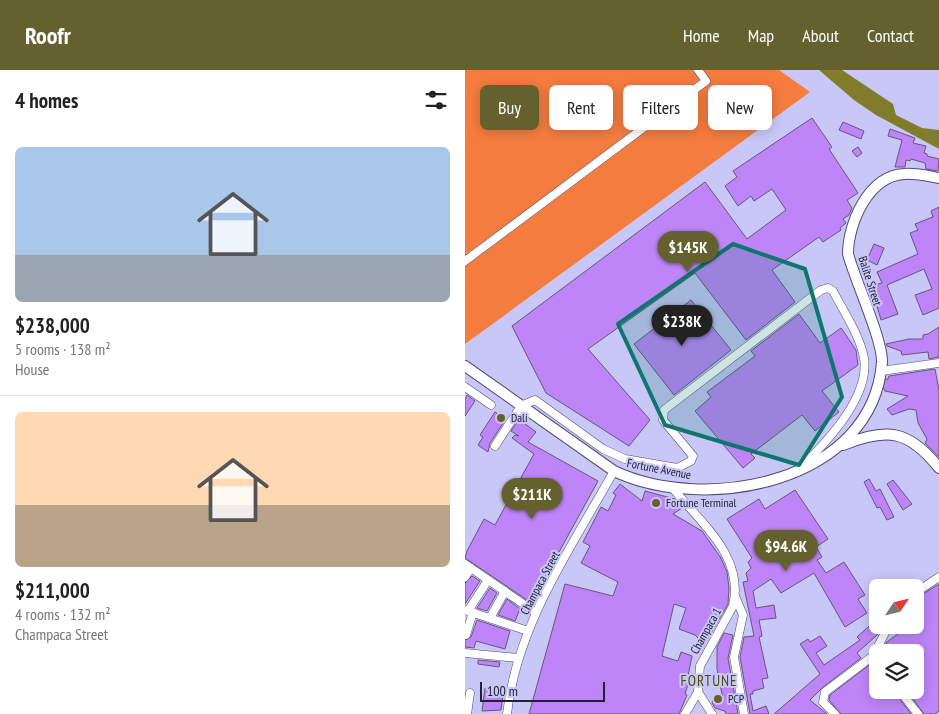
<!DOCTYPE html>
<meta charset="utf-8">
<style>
:root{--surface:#fff;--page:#f2f2f2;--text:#222;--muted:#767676;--line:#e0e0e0;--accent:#64612e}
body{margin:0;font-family:"PT Sans Narrow",sans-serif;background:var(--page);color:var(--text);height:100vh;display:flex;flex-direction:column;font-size:19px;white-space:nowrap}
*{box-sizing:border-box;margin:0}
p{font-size:16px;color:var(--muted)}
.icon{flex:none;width:28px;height:28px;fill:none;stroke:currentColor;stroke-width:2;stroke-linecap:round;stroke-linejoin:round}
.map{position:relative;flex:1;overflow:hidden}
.details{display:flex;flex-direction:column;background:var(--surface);width:465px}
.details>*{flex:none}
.guide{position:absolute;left:15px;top:15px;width:384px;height:45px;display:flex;gap:10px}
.needle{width:32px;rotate:55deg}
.fabs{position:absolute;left:404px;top:509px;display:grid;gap:10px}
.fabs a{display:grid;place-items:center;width:55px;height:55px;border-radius:8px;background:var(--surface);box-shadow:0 2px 12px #0003;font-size:25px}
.scale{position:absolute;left:15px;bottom:12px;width:125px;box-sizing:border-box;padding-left:5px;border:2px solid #222133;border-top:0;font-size:14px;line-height:18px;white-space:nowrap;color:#222133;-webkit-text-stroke:4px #c8c7f7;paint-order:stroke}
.price{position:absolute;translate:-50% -42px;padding:0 11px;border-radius:18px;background:var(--accent);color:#fff;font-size:16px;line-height:32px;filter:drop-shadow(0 1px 2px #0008)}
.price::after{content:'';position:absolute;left:50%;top:30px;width:15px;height:11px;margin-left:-8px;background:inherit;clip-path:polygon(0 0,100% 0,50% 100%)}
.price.selected{background:#222;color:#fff}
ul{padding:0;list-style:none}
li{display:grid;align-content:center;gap:10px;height:265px;padding:0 15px}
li+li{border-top:1px solid var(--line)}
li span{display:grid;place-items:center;height:155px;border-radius:8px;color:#555}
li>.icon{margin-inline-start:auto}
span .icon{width:90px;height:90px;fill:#fffc;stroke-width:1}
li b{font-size:21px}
h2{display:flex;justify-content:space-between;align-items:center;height:60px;padding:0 15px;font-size:21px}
.pill{padding:0 18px;border-radius:8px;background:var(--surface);box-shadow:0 2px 12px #0003;font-size:18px;line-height:45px}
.pill.selected{background:var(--accent);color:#fff}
header{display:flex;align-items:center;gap:30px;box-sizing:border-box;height:70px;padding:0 25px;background:var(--accent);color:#fff}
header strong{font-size:24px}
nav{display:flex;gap:28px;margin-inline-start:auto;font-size:18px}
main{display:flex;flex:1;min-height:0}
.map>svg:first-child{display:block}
</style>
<header>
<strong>Roofr</strong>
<nav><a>Home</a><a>Map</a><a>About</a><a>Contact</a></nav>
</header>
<main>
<section class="details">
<h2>4 homes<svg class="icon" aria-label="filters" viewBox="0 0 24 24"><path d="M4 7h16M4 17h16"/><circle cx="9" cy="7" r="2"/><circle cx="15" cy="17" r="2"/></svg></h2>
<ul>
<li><span style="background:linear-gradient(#a9c7e8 70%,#9aa5b1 0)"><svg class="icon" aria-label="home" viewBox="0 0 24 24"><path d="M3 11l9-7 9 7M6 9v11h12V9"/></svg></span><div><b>$238,000</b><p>5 rooms · 138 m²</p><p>House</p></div></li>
<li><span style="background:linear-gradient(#ffd9b3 60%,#b9a48a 0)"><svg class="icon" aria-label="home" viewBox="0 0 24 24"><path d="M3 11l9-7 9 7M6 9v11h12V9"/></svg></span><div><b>$211,000</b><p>4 rooms · 132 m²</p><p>Champaca Street</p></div></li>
</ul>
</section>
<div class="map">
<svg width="474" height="644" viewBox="0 0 474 644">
<rect width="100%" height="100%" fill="#c8c7f7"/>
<polygon fill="#f47c3f" points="0,0 314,0 345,22 0,274"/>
<polygon fill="#817c2b" points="354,0 377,0 428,34 431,45 457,58 474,60 474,79 411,45 389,30"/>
<g fill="#be85f8" stroke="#67547c">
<polygon points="347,48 367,77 364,79 393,123 382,130 387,138 384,145 378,149 381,153 375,158 376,160 358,172 354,167 307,200 330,232 281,270 230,203 123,279 185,350 164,376 81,323 47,256 240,112 282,169 321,140 307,119 289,131 286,126 273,136 260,116 272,107 268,101"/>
<polygon points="378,52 399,61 396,69 374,60"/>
<polygon points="425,59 450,68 448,73 461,76 459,83 462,84 462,86 474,89 473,101 461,99 460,93 446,89 445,91 441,90 440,97 430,97 437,70 423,66"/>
<polygon points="393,77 397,83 392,87 387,81"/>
<polygon points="474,137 474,238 458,245 450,225 467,219 459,199 422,215 433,244 416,250 406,216 417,213 412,202 453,184 445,163 453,160 450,154 468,147 466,141"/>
<polygon points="409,174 419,178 412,195 402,190"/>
<polygon points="226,230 266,280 209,325 169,274"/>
<polygon points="334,244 355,273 376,258 391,280 393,295 357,321 374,342 350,361 337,345 286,384 290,388 278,398 230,341 246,327 242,322 290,286 286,281"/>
<polygon points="474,257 474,287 464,289 463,282 437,285 436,281 422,276 421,274 444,269 458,269 458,265 463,264"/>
<polygon points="470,299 474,320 474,387 460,373 462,369 453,353 451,340 444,339 427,345 422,339 443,326 420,321 418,317 420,309 423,309 424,306"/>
<polygon points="2,325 10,331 0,346 0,329"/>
<polygon points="30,342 41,349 25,373 23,382 13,375 18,367 15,365"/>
<polygon points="56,347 61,350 59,353 71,362 63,372 133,411 71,524 67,521 62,530 0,488 2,481 19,449 30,455 69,384 47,368 50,365 54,366 46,361"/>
<polygon points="404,409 411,421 415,419 429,447 422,450 415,437 412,438 399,412"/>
<polygon points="428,410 447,434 438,440 422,414"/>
<polygon points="155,414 177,431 180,421 210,429 217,438 208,444 237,461 256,488 262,502 264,518 263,534 235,582 230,578 236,571 230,565 214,559 221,538 209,534 197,586 213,591 216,582 227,586 222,611 224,611 220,624 222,625 214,644 64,644 100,514 148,526 153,512 116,493 125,476 118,472 136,437 143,441 151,425 148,423"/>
<polygon points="330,420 363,469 351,477 357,487 352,490 361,503 379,492 400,525 393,529 402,543 380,557 349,503 316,523 306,509 288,521 291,538 309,535 311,548 294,550 297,566 294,567 303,608 297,609 299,618 288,621 288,624 285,624 288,641 301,636 304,644 285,644 275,587 279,567 289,566 278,512 283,511 281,503 286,498 283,492 287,488 262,449 294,429 300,439"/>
<polygon points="7,506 15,511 0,534 0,513"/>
<polygon points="474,514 474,641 470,644 459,644 441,620 450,620 450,582 421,582 418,579 422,572 445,555 450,555 450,529"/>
<polygon points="25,518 32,523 22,541 12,538"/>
<polygon points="42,529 55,539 50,551 33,545"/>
<polygon points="412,549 412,555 418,555 412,565 392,583 396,588 357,618 345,630 362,644 309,644 355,604 335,574 343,569 345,572 355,566 362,576 351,583 359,595 395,570 392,567"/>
<polygon points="12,550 45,561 40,579 11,571 9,578 0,577 0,570 6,567"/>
<polygon points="259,563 268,565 263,588 273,644 261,644 260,641 250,638 247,633 249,626 258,629 252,599 252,577"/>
<polygon points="412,589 412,620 428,620 446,644 376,644 364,630 365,625"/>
<polygon points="13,590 35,592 34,597 13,594"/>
<polygon points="30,616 39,617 36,640 17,641 20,618 30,620"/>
</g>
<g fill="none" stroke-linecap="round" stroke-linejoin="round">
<defs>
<g id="minor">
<polyline points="0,191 241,11 233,0"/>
<polyline points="416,301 474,293"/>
<polyline points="0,317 26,335"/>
<path d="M 30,376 L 56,336 L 70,330 L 138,379 L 160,389 L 212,398 L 226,391 L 228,386 L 198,350 L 199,340 L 356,220 L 363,218 L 368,221 C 379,242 395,266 399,288 C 405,326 362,372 337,396"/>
<path d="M 207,417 C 234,452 280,485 268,536 L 235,596 L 233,622 L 247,644"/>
<polyline points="0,494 70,542"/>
<polyline points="0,507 6,498"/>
<polyline points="450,523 474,507"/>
<polyline points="270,526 278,545 269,587 279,644"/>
<polyline points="0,540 63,561"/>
<polyline points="3,541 23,510"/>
<polyline points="25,548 40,521"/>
<polyline points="1,565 8,542"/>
<polyline points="0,583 53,588"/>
<polyline points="434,620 453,644"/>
<polyline points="2,644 5,623"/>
<path d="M 42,644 C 52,554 106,478 149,401"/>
<polyline points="220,644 233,622"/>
<polyline points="370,644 358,632 360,622 408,586 424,555"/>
</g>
<g id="major">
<path d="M 0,296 L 149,401 C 240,444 408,413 417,292 C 418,271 390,210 383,184 C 383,154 403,106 439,104 C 450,103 463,106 474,108"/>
<path d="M 378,375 C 422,357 444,360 474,398"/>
</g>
</defs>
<use href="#minor" stroke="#4f4d76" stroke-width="9"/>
<use href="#major" stroke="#4f4d76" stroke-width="12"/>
<use href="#minor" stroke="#fff" stroke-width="8"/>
<use href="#major" stroke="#fff" stroke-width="10"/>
</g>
<path fill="#0f766e" fill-opacity="0.2" stroke="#0f766e" stroke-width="4" stroke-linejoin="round" d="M 268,174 L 340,199 L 377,327 L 334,395 L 200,355 L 153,254 Z"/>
<g fill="#64612e" stroke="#c8c7f7" stroke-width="2">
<circle cx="36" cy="348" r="5"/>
<circle cx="191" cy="433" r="5"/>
<circle cx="253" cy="629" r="5"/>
</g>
<g text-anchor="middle" stroke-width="4" stroke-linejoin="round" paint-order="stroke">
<g font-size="12" fill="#222133" stroke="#c8c7f7">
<text transform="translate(405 211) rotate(72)" y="4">Balite Street</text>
<text transform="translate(194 399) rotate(11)" y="4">Fortune Avenue</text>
<text transform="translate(75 513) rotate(-62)" y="4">Champaca Street</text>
<text transform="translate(241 561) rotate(-61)" y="4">Champaca 1</text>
</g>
<g font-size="12" fill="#222133" stroke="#c8c7f7" text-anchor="start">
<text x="46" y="352">Dali</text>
<text x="201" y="437">Fortune Terminal</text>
<text x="263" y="633">PCP</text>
</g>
<g font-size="15" letter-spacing="1" fill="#504c0d" stroke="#c8c7f7">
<text x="244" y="616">FORTUNE</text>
</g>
</g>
</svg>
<div class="fabs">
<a><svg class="needle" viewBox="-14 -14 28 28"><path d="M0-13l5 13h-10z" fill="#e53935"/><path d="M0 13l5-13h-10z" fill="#767676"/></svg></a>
<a><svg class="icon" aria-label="layers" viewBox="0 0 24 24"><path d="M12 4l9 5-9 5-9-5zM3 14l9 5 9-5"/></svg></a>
</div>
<div class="scale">100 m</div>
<b class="price" style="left:223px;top:203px">$145K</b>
<b class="price selected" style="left:217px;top:277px">$238K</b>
<b class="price" style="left:67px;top:450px">$211K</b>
<b class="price" style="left:321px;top:502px">$94.6K</b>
<div class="guide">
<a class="pill selected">Buy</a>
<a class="pill">Rent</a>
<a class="pill">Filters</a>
<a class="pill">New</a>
</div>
</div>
</main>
